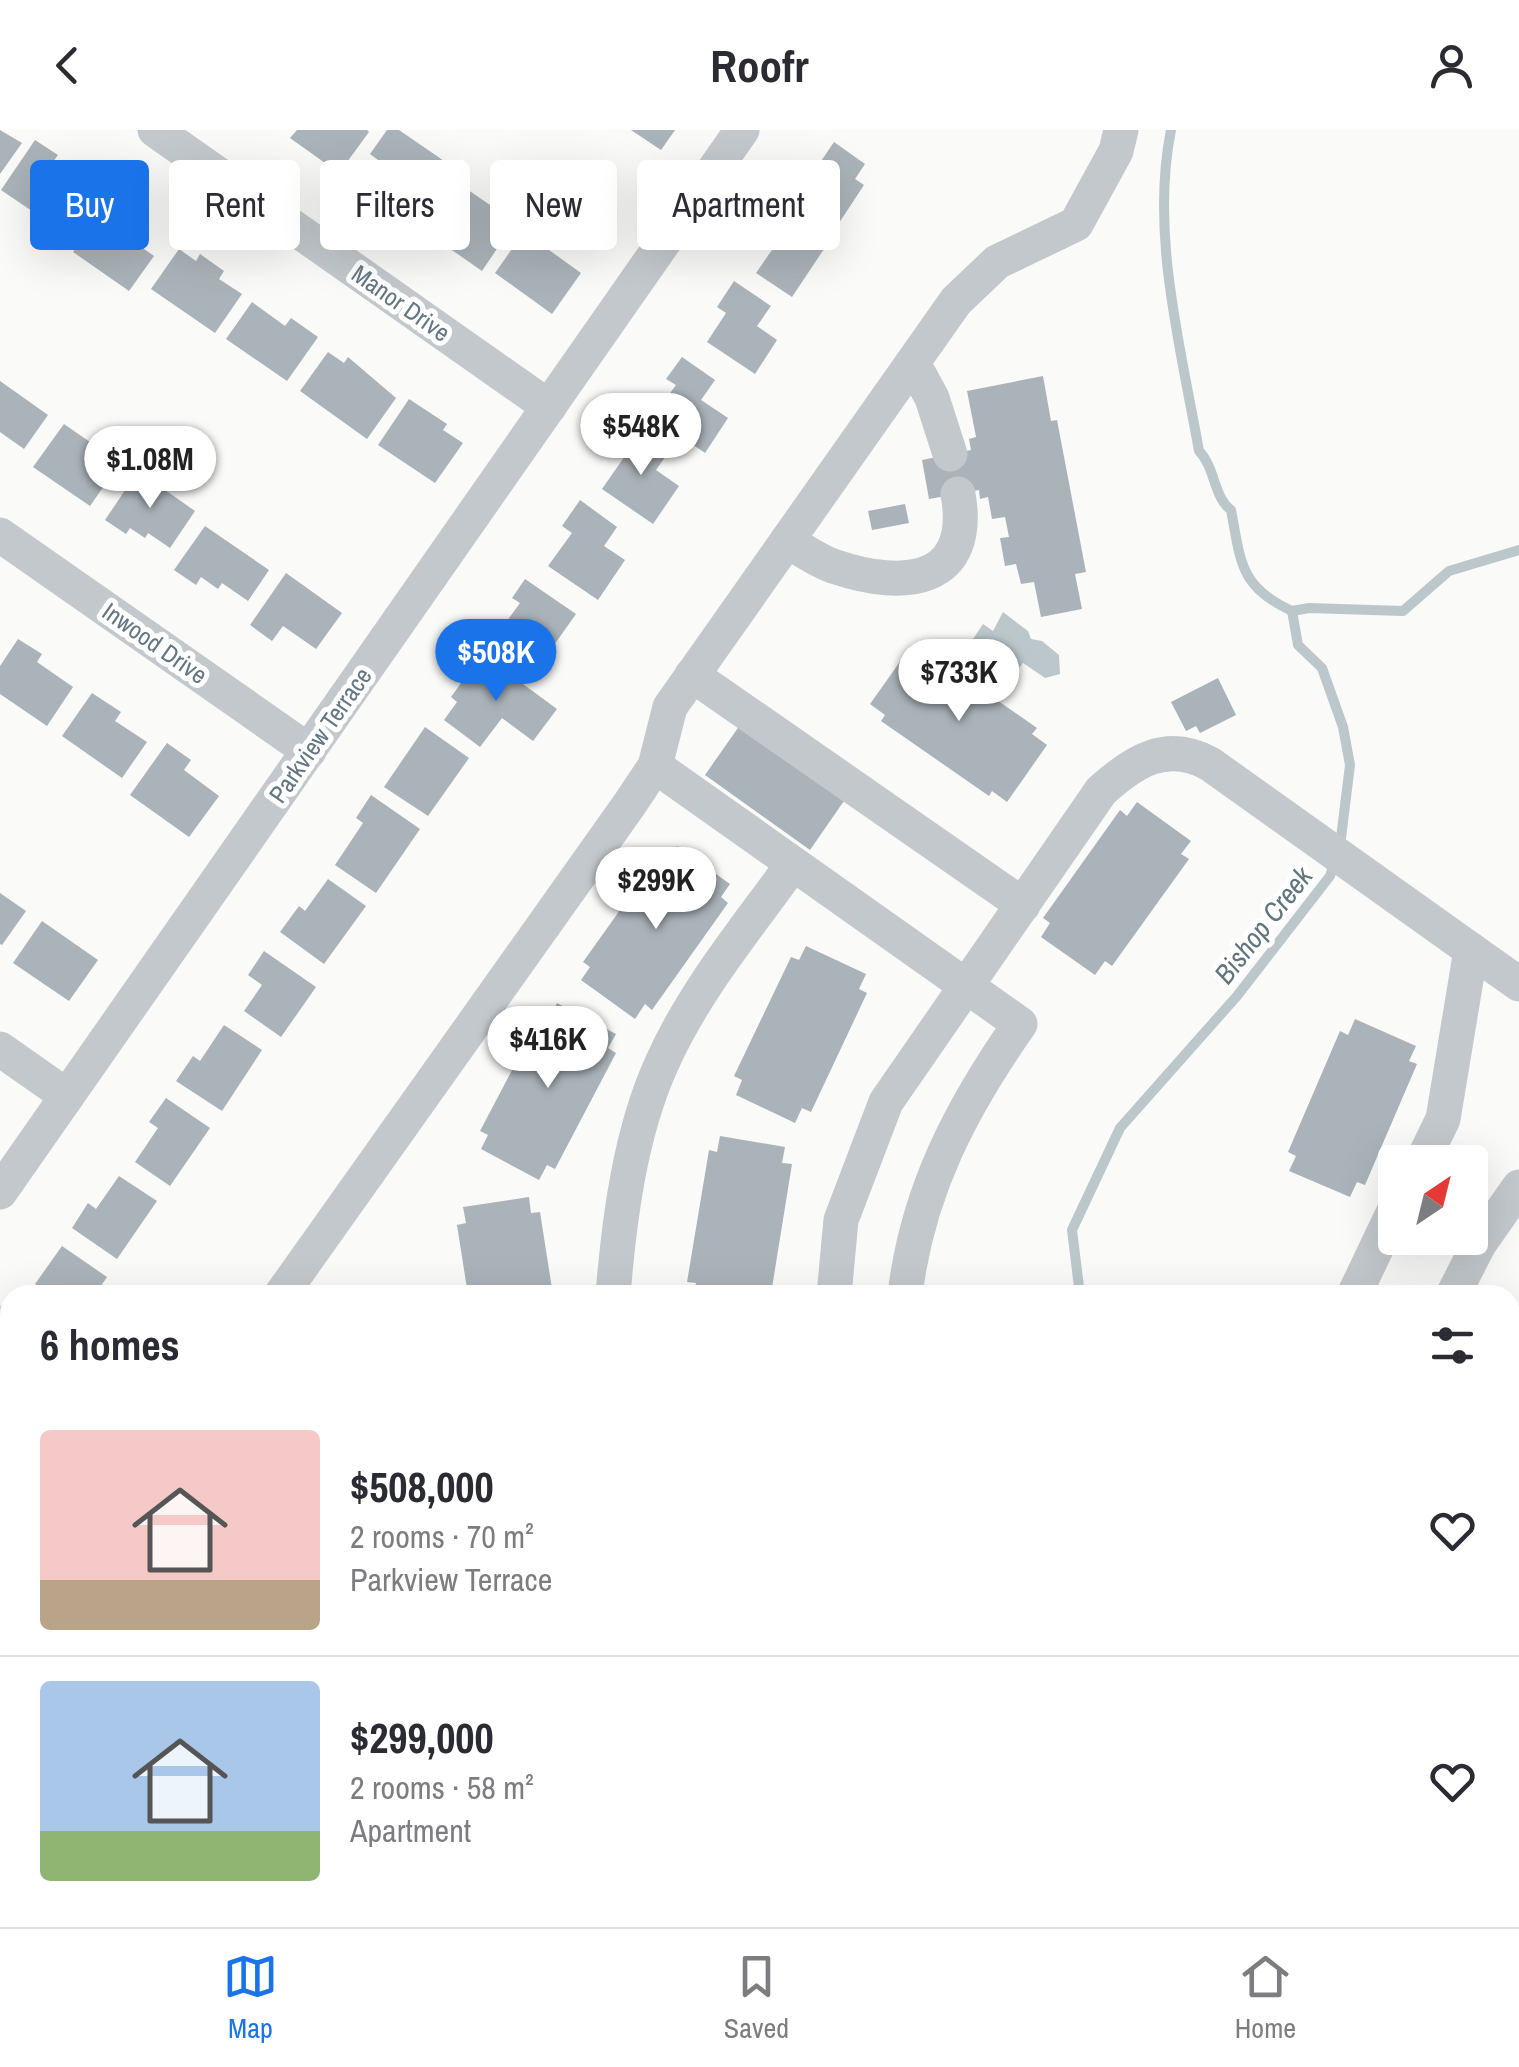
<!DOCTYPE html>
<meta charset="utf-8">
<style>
:root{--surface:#fff;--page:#f7f7f7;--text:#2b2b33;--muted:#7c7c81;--line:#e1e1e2;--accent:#1a73e8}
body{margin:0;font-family:"Archivo Narrow",sans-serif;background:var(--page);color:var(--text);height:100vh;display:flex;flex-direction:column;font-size:38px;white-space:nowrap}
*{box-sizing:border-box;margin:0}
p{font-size:32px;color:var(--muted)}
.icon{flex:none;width:55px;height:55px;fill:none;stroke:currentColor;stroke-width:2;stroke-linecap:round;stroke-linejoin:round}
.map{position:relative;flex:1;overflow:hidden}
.side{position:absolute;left:0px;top:1155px;width:1520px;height:642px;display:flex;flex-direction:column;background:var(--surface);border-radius:30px 30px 0 0;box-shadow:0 10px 40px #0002}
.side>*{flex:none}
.banner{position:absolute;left:30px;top:30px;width:1000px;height:90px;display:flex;gap:20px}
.needle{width:65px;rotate:35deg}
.controls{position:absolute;left:1378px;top:1015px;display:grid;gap:20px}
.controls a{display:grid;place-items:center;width:110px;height:110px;border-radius:10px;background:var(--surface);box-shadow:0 10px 40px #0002;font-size:50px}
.price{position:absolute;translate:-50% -85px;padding:0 22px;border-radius:35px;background:#fff;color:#222;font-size:32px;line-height:65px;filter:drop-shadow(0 2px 5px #0008)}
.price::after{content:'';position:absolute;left:50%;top:60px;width:30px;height:22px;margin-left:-15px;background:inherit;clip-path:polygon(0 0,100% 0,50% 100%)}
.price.current{background:var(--accent);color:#fff}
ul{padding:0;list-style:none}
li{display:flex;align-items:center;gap:30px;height:250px;padding:0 40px}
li+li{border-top:2px solid var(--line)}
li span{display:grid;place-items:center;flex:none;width:280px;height:200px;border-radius:10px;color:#555}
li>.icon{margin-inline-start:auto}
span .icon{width:120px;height:120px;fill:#fffc;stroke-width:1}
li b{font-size:42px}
h2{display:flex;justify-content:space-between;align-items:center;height:120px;padding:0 40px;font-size:42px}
.pill{padding:0 35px;border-radius:10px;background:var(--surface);box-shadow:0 10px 40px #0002;font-size:35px;line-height:90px}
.pill.current{background:var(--accent);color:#fff}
header{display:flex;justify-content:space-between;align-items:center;height:130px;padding:0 40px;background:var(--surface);font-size:45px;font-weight:700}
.dock{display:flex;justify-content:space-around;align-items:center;height:140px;border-top:2px solid var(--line);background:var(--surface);font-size:28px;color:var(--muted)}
.dock a{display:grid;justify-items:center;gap:5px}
.dock .current{color:var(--accent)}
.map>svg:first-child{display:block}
</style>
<header><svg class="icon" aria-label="back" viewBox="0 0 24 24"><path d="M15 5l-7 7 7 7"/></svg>Roofr<svg class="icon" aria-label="person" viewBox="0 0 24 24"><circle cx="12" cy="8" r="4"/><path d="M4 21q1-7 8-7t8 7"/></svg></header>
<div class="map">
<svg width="1519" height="1797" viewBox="0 0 1519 1797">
<rect width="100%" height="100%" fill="#fafaf8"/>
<polygon fill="#dadfd7" points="0,1175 10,1181 10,1788 901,1788 915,1797 0,1797"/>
<polygon fill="#bbc7cb" points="1003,482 1028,501 1031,509 1042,511 1059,525 1060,544 1045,548 1023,533 1004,557 969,530 978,518 971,512 983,494 993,501"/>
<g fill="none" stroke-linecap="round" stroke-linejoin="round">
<g stroke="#bbc7cb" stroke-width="10">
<path d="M 1171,0 C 1150,104 1181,218 1199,321 C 1215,337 1214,368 1231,380 C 1241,433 1240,457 1292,481"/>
<polyline points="1292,481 1309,478 1403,481 1449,441 1519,420"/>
<polyline points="1080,1165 1072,1100 1120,998 1237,866 1330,746 1340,716 1350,635 1343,597 1322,538 1298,515 1292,481"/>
<polyline points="1109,1797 1114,1788"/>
</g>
</g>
<g fill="#aab3b9">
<polygon points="0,0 22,13 0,44"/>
<polygon points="297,0 367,0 369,2 339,43 290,8"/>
<polygon points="387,0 399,0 447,33 407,89 371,64 389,38 370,24"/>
<polygon points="631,0 675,0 661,20"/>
<polygon points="35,10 58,25 53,32 73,45 68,52 91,68 66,104 1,60"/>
<polygon points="834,12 865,34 855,49 864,55 837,96 796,68"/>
<polygon points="449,47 515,92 482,141 449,118 455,109 421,87"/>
<polygon points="113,65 146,87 130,109 154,126 129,161 73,122"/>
<polygon points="785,80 830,110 792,167 756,143 774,117 764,111"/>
<polygon points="524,102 581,143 552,184 495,143"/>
<polygon points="179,119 196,131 200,124 224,141 219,149 242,164 215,203 151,159"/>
<polygon points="734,151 771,176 757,196 777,210 755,244 707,212 726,183 717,177"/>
<polygon points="252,172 285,196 291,188 318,207 287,251 226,209"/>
<polygon points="328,222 344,233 348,227 396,268 367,309 300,261"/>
<polygon points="682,227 715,250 701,270 728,288 705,323 653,287 676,255 666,249"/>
<polygon points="1043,246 1051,291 1057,290 1086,442 1075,444 1082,479 1041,487 1034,452 1021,454 1016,434 1005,436 1000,408 1009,407 1005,387 992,389 988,367 980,369 979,360 929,369 922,330 971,320 969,309 976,307 967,261"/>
<polygon points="0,251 48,285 24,319 0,302"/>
<polygon points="409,269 447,294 443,300 463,313 435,353 378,315"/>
<polygon points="64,294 120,333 90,376 33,337"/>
<polygon points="632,298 668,323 656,340 679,356 653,394 602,359 625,326 617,319"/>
<polygon points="138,341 195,381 170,418 148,403 145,408 130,398 126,404 105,390"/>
<polygon points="580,370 617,397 604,416 625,430 598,470 548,436 572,403 562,396"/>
<polygon points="905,374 909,393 872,400 868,381"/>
<polygon points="205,396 269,440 248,471 222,453 218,459 201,447 196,455 174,440"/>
<polygon points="286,443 342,483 316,519 283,496 272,511 250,495"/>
<polygon points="525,449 576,484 537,539 494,509 520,473 512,468"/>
<polygon points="18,509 42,524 37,532 73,557 47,596 0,564 0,536"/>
<polygon points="909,519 923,529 928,522 1037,598 1032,604 1047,615 1007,672 992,661 989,666 881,591 885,585 870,574"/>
<polygon points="482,524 557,579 533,611 502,588 480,617 444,590 457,572 451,567"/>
<polygon points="1218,548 1236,585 1200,603 1196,596 1186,601 1171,572"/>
<polygon points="92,563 121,582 115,591 147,612 122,648 62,606"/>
<polygon points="740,595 846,668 810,720 705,645"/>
<polygon points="425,597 469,628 428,686 384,657"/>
<polygon points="167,613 191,630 184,640 219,666 189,707 130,665"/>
<polygon points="371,665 420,699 376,763 335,735 363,693 356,688"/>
<polygon points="1137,672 1191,711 1181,724 1189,729 1112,836 1105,831 1095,845 1041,807 1050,793 1043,788 1120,680 1127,686"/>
<polygon points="677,716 730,754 721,767 728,773 652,880 645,874 635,889 581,850 590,837 583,832 660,724 667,729"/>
<polygon points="328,749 366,776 324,834 280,802 299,776 305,781"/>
<polygon points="0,763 26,781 2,815 0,814"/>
<polygon points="42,791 98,830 69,871 13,833"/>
<polygon points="806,816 866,844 859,859 867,863 811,982 802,978 795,993 736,965 742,950 734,946 791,827 799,830"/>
<polygon points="264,821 316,857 281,907 244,881 262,855 248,845"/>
<polygon points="557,873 616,904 608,918 616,923 555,1039 547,1035 539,1050 481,1019 488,1005 480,1001 542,883 550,887"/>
<polygon points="1355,889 1416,916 1409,931 1417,934 1365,1055 1357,1052 1350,1067 1289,1041 1296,1026 1288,1022 1340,901 1348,905"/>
<polygon points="224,895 262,920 222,981 176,951 193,926 200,931"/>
<polygon points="166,968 210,998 170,1056 135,1032 158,998 149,992"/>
<polygon points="720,1006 785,1017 782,1033 792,1034 771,1164 694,1165 696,1153 687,1152 709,1020 717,1022"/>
<polygon points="119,1046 157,1071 117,1129 72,1098 88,1073 96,1079"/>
<polygon points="529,1067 531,1083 540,1082 553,1165 468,1165 457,1095 466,1093 463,1077"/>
<polygon points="62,1116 107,1147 95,1165 37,1165 41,1159 35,1154"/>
<polygon points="1200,1788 1285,1788 1284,1797 1199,1797"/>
<polygon points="1373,1788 1465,1788 1461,1797 1369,1797"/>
</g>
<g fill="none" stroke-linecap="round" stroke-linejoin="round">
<g stroke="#c3c8cc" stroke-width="35">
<polyline points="155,0 549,277"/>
<polyline points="913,233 932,268 950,324"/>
<polyline points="0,405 309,621"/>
<path d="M 787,411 C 802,419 819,432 836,437 C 904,460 974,453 958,364"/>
<polyline points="692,545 1023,775"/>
<path d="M 655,636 L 1020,894 C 961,978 917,1062 905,1165"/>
<polyline points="1471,820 1519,854"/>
<polyline points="0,919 67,966"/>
<polyline points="0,1062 742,0"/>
<polyline points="281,1165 629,675 655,636 670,577 956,171 997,132 1076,94 1116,21 1121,0"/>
<path d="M 613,1165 C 619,1090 630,1003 662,933 C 694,861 746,799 792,735"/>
<path d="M 834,1165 L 841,1090 L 886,972 L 1101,661 C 1134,631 1167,610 1210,634 L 1471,820 L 1443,989 L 1422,1032"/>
<polyline points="1354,1165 1395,1079"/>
<polyline points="1453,1165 1479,1114 1519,1057"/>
<polyline points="0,1392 10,1399"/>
<polyline points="421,1788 446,1788"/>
<polyline points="501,1788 518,1797"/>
<polyline points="672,1788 682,1797"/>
<polyline points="583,1797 592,1788"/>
</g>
</g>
<g text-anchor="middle" stroke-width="10" stroke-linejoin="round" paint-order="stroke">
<g font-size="25" fill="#657683" stroke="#fff">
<text transform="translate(401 173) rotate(35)" y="9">Manor Drive</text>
<text transform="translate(155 513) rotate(35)" y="9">Inwood Drive</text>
<text transform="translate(320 605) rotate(-55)" y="9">Parkview Terrace</text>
</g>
<g font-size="28" font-style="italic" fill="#60757c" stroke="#fff">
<text transform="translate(1263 795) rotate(-52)" y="10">Bishop Creek</text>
</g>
</g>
</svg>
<div class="controls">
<a><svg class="needle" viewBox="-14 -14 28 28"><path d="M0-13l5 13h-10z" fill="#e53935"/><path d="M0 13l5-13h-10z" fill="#7c7c81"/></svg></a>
</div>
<b class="price" style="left:641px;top:348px">$548K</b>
<b class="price" style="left:150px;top:381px">$1.08M</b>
<b class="price current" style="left:496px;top:574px">$508K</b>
<b class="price" style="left:959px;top:594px">$733K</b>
<b class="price" style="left:656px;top:802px">$299K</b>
<b class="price" style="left:548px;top:961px">$416K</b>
<div class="banner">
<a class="pill current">Buy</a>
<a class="pill">Rent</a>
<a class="pill">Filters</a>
<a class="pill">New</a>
<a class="pill">Apartment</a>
</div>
<section class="side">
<h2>6 homes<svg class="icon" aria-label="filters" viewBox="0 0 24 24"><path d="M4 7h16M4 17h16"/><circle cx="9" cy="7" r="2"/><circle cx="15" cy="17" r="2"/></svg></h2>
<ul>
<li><span style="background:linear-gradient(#f6c9c9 75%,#b9a48a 0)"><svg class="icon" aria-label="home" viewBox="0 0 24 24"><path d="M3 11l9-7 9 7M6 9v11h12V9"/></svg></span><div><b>$508,000</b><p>2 rooms · 70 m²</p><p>Parkview Terrace</p></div><svg class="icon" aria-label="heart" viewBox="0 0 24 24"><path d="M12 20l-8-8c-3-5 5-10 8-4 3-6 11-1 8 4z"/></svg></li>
<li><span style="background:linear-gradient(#a9c7e8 75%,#8fb573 0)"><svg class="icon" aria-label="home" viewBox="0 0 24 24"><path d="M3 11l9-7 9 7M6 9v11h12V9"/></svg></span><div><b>$299,000</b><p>2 rooms · 58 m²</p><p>Apartment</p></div><svg class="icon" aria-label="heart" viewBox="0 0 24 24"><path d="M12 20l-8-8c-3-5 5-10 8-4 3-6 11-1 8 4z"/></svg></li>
</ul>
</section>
</div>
<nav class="dock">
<a class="current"><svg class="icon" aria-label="map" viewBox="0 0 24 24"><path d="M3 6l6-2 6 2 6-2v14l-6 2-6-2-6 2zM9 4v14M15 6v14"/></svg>Map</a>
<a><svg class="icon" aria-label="saved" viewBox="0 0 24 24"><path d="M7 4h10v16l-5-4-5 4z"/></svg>Saved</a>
<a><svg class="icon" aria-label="home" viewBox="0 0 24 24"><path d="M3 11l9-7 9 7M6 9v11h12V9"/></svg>Home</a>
</nav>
